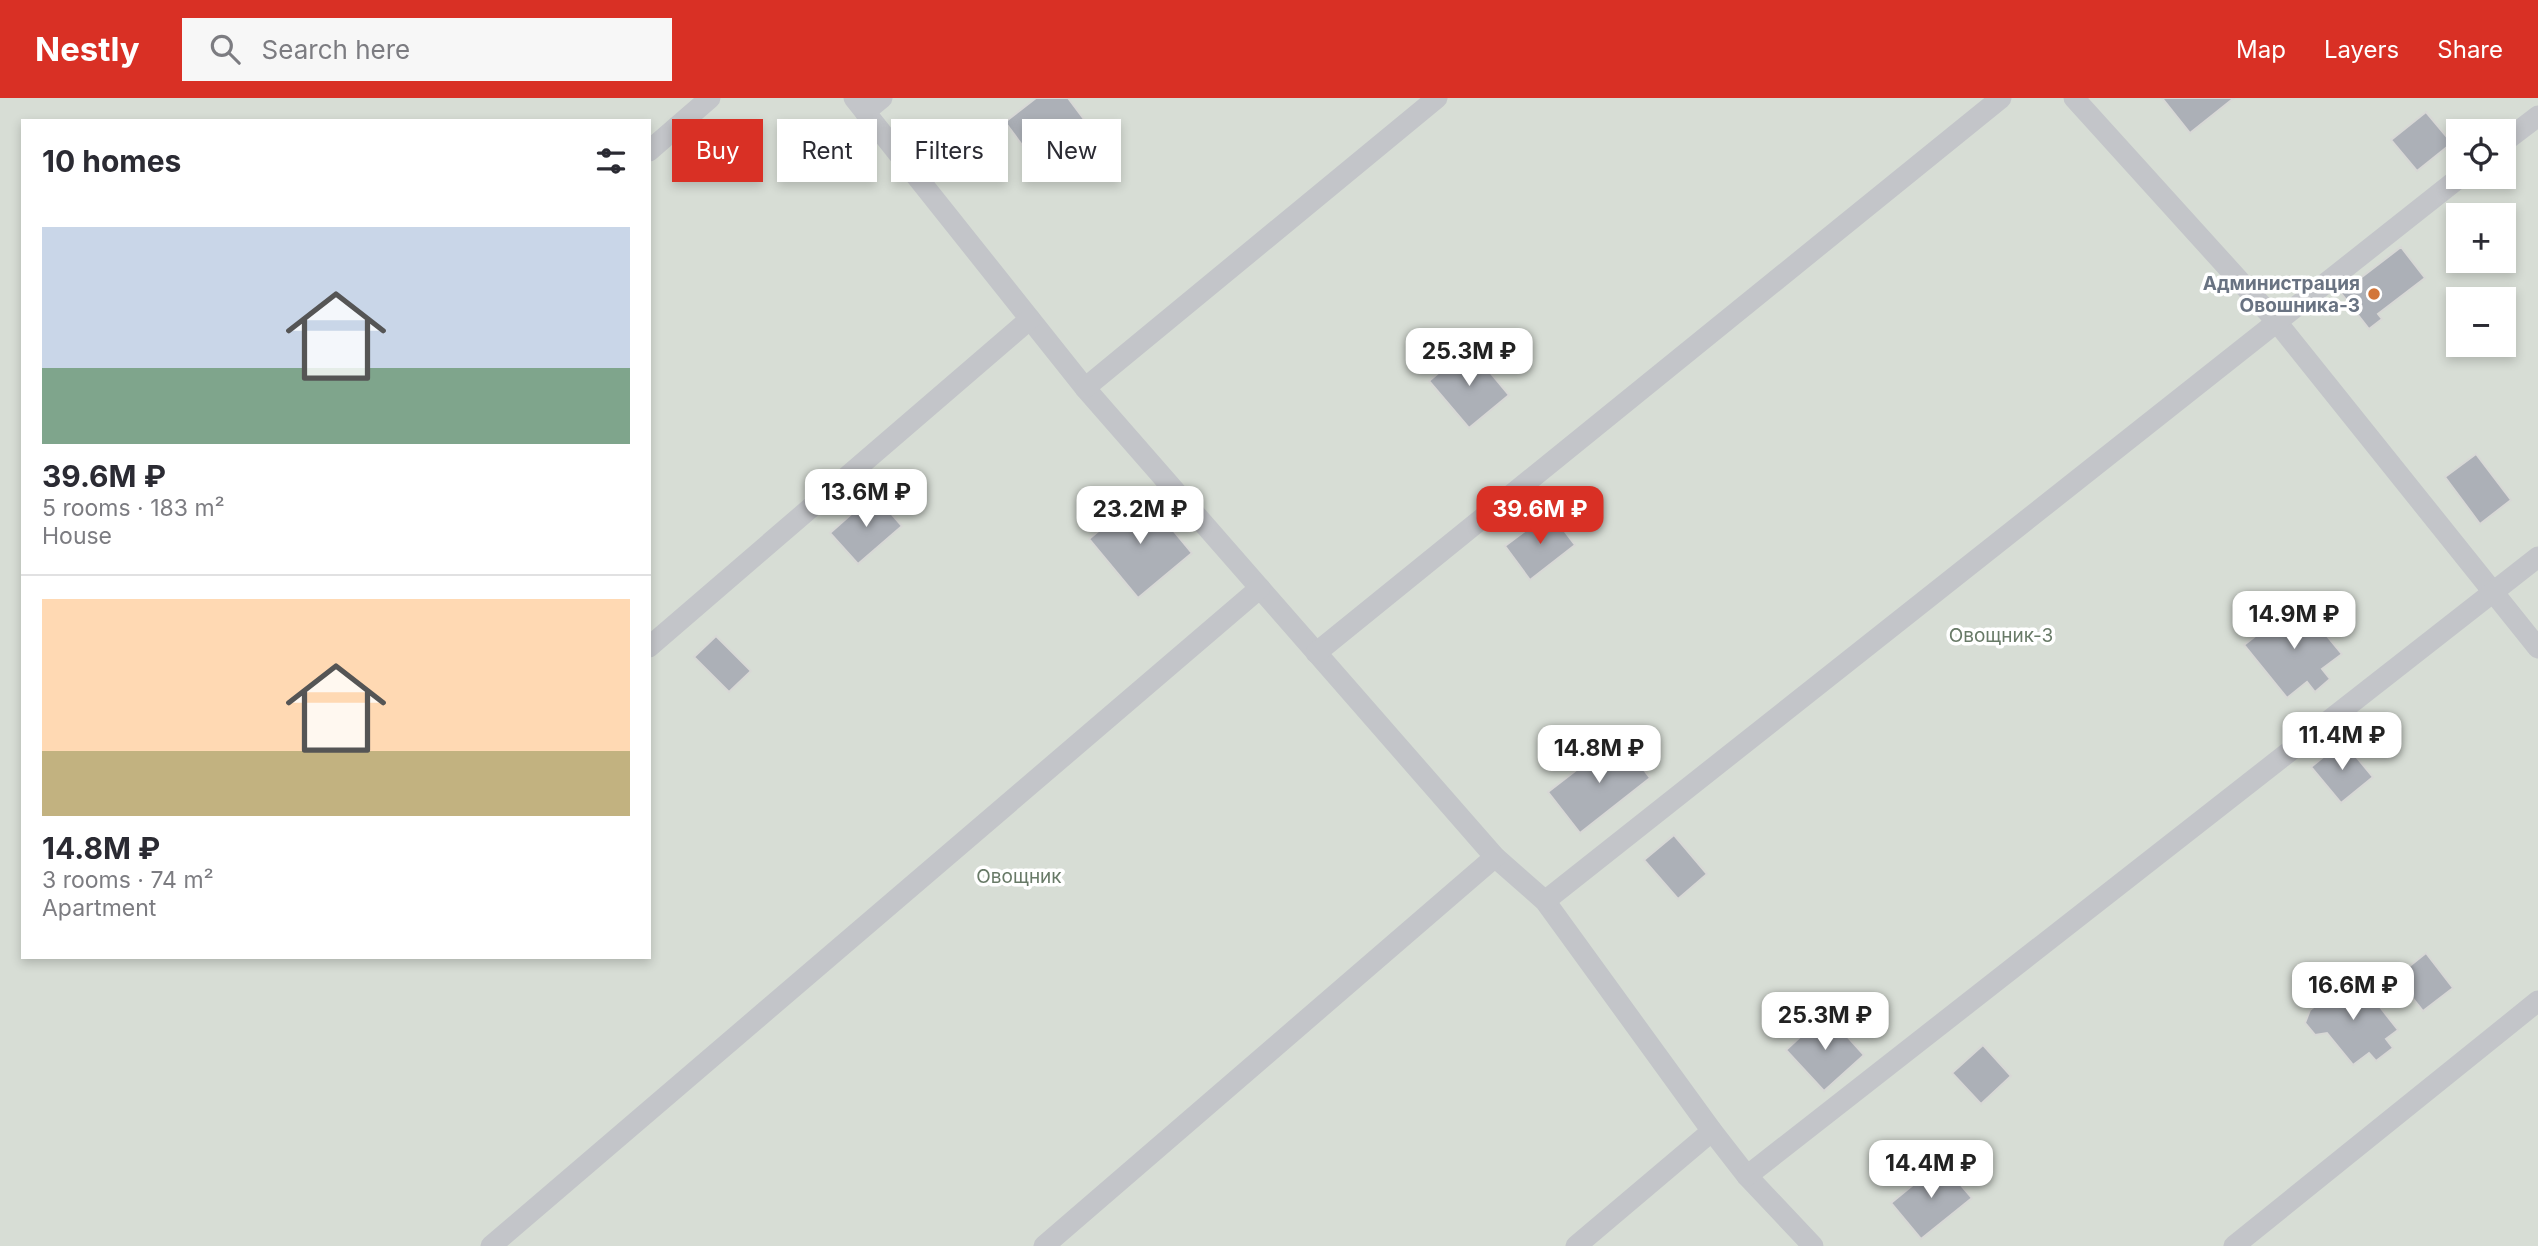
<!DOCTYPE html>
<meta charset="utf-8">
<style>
:root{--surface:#fff;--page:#f7f7f7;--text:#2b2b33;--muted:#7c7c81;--line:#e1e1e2;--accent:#d93025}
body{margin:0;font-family:Inter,sans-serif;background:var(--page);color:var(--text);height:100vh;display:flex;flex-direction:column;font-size:26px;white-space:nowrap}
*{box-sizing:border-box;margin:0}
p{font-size:23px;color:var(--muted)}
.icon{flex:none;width:38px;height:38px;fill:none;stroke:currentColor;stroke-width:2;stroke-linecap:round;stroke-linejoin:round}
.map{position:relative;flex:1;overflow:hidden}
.sheet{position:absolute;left:21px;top:21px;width:630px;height:840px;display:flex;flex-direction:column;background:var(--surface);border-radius:0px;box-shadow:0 4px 10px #0003}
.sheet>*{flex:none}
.banner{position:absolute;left:672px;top:21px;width:665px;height:63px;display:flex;gap:14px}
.buttons{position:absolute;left:2446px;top:21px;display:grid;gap:14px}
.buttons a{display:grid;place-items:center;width:70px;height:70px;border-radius:0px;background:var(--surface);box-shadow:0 4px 10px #0003;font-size:35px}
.price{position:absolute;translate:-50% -60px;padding:0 16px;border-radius:14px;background:#fff;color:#222;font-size:23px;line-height:46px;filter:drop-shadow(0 2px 4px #0008)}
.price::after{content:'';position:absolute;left:50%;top:42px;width:21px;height:16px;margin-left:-10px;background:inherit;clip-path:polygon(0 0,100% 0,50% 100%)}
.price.active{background:var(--accent);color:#fff}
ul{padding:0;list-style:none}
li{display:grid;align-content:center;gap:14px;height:371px;padding:0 21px}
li+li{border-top:2px solid var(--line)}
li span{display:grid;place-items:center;height:217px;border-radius:0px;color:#555}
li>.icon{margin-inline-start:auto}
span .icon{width:126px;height:126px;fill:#fffc;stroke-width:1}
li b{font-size:30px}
h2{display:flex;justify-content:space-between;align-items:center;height:84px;padding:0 21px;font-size:30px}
.tag{padding:0 24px;border-radius:0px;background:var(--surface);box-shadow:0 4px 10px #0003;font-size:24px;line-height:63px}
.tag.active{background:var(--accent);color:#fff}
header{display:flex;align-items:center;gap:42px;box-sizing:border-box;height:98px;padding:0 35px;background:var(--accent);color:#fff}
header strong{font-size:33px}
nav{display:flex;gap:38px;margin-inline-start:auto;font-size:24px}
.search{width:490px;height:63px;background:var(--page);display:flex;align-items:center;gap:18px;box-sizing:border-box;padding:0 24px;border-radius:0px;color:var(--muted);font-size:26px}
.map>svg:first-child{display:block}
</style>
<header>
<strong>Nestly</strong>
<div class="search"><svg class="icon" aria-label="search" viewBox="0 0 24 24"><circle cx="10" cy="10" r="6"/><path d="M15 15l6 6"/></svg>Search here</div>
<nav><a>Map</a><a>Layers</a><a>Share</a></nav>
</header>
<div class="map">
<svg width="2538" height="1148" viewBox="0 0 2538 1148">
<rect width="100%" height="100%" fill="#f6f7f4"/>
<path fill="#d7ddd5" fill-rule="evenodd" d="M 0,0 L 2538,0 L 2538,1148 L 0,1148 ZM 23,23 L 649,23 L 649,859 L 23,859 ZM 2459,33 L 2504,33 L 2504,79 L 2459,79 ZM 2459,117 L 2504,117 L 2504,163 L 2459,163 ZM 2459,201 L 2504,201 L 2504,247 L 2459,247 Z"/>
<g fill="#acb0b7" stroke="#d8d8d6" stroke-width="2">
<polygon points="1036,0 1068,0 1092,32 1048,66 1035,50 1028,55 1005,24"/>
<polygon points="2162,0 2234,0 2190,35"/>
<polygon points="2426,14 2452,45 2417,73 2391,42"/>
<polygon points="2401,149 2425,180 2378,216 2382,221 2369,231 2341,195"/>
<polygon points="1469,249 1509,297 1469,330 1429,283"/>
<polygon points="2476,356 2511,402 2480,426 2445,379"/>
<polygon points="874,396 902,428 858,466 830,435"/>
<polygon points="1143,396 1192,455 1138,500 1089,441"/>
<polygon points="1550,414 1575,447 1530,482 1505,448"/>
<polygon points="2299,504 2342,556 2322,571 2330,581 2315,594 2307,584 2287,600 2244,547"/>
<polygon points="716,538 751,573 729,594 694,559"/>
<polygon points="1619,639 1650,680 1580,735 1548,694"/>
<polygon points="2343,643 2373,679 2341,705 2311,669"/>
<polygon points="1674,737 1707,776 1678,801 1644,762"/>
<polygon points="2426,855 2453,890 2423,913 2396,879"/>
<polygon points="2355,877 2398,932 2386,941 2393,950 2376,963 2369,955 2353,967 2327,935 2315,937 2305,925 2310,912"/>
<polygon points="1826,915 1864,957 1824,993 1786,952"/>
<polygon points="1983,947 2011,978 1981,1006 1952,975"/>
<polygon points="1941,1064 1972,1100 1921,1141 1891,1105"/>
</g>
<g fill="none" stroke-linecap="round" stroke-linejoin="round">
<g stroke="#c3c5c9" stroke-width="21">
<polyline points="854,0 1085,290 1495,759 1545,803 1712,1033 1747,1078 1813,1148"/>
<polyline points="2074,0 2276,223 2538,550"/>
<polyline points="865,14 882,0"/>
<polyline points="2504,44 2538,18"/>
<polyline points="649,53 710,0"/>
<polyline points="1085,290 1437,0"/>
<polyline points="649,549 1030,221"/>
<polyline points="1316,555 2001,0"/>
<polyline points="1545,803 2460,79"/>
<polyline points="1747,1078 2538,459"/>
<polyline points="491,1148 1260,490"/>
<polyline points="1044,1148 1495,759"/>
<polyline points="1576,1148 1712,1033"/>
<polyline points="2234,1148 2538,903"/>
</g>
</g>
<circle fill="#d27538" stroke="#fff" stroke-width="2.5" cx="2374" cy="196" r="7"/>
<g text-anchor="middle" stroke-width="7" stroke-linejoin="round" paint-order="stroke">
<g font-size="19" font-weight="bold" fill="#697382" stroke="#fff" text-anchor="end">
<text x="2360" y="192">Администрация<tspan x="2360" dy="22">Овошника-3</tspan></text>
</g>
<g font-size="19" fill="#687a67" stroke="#fff">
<text x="2001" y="544">Овощник-3</text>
<text x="1019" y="785">Овощник</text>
</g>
</g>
</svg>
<div class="buttons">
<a><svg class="icon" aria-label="locate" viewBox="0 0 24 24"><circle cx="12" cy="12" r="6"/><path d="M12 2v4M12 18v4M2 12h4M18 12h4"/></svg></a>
<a>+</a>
<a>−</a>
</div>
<b class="price" style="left:1469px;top:290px">25.3M ₽</b>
<b class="price" style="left:866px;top:431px">13.6M ₽</b>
<b class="price" style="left:1140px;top:448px">23.2M ₽</b>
<b class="price active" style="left:1540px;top:448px">39.6M ₽</b>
<b class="price" style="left:2294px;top:553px">14.9M ₽</b>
<b class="price" style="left:2342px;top:674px">11.4M ₽</b>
<b class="price" style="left:1599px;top:687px">14.8M ₽</b>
<b class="price" style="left:2353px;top:924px">16.6M ₽</b>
<b class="price" style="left:1825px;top:954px">25.3M ₽</b>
<b class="price" style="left:1931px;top:1102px">14.4M ₽</b>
<div class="banner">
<a class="tag active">Buy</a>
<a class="tag">Rent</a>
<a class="tag">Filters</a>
<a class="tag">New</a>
</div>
<section class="sheet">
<h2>10 homes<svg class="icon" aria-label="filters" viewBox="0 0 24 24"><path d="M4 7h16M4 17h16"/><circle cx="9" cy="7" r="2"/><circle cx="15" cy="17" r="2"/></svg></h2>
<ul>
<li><span style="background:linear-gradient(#c9d6e8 65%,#7fa58c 0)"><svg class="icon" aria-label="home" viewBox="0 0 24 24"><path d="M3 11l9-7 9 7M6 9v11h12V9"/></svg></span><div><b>39.6M ₽</b><p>5 rooms · 183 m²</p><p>House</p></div></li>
<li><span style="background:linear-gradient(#ffd9b3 70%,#c2b280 0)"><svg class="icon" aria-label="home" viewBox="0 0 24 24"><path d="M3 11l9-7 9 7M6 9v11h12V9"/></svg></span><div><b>14.8M ₽</b><p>3 rooms · 74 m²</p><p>Apartment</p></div></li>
</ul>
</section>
</div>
